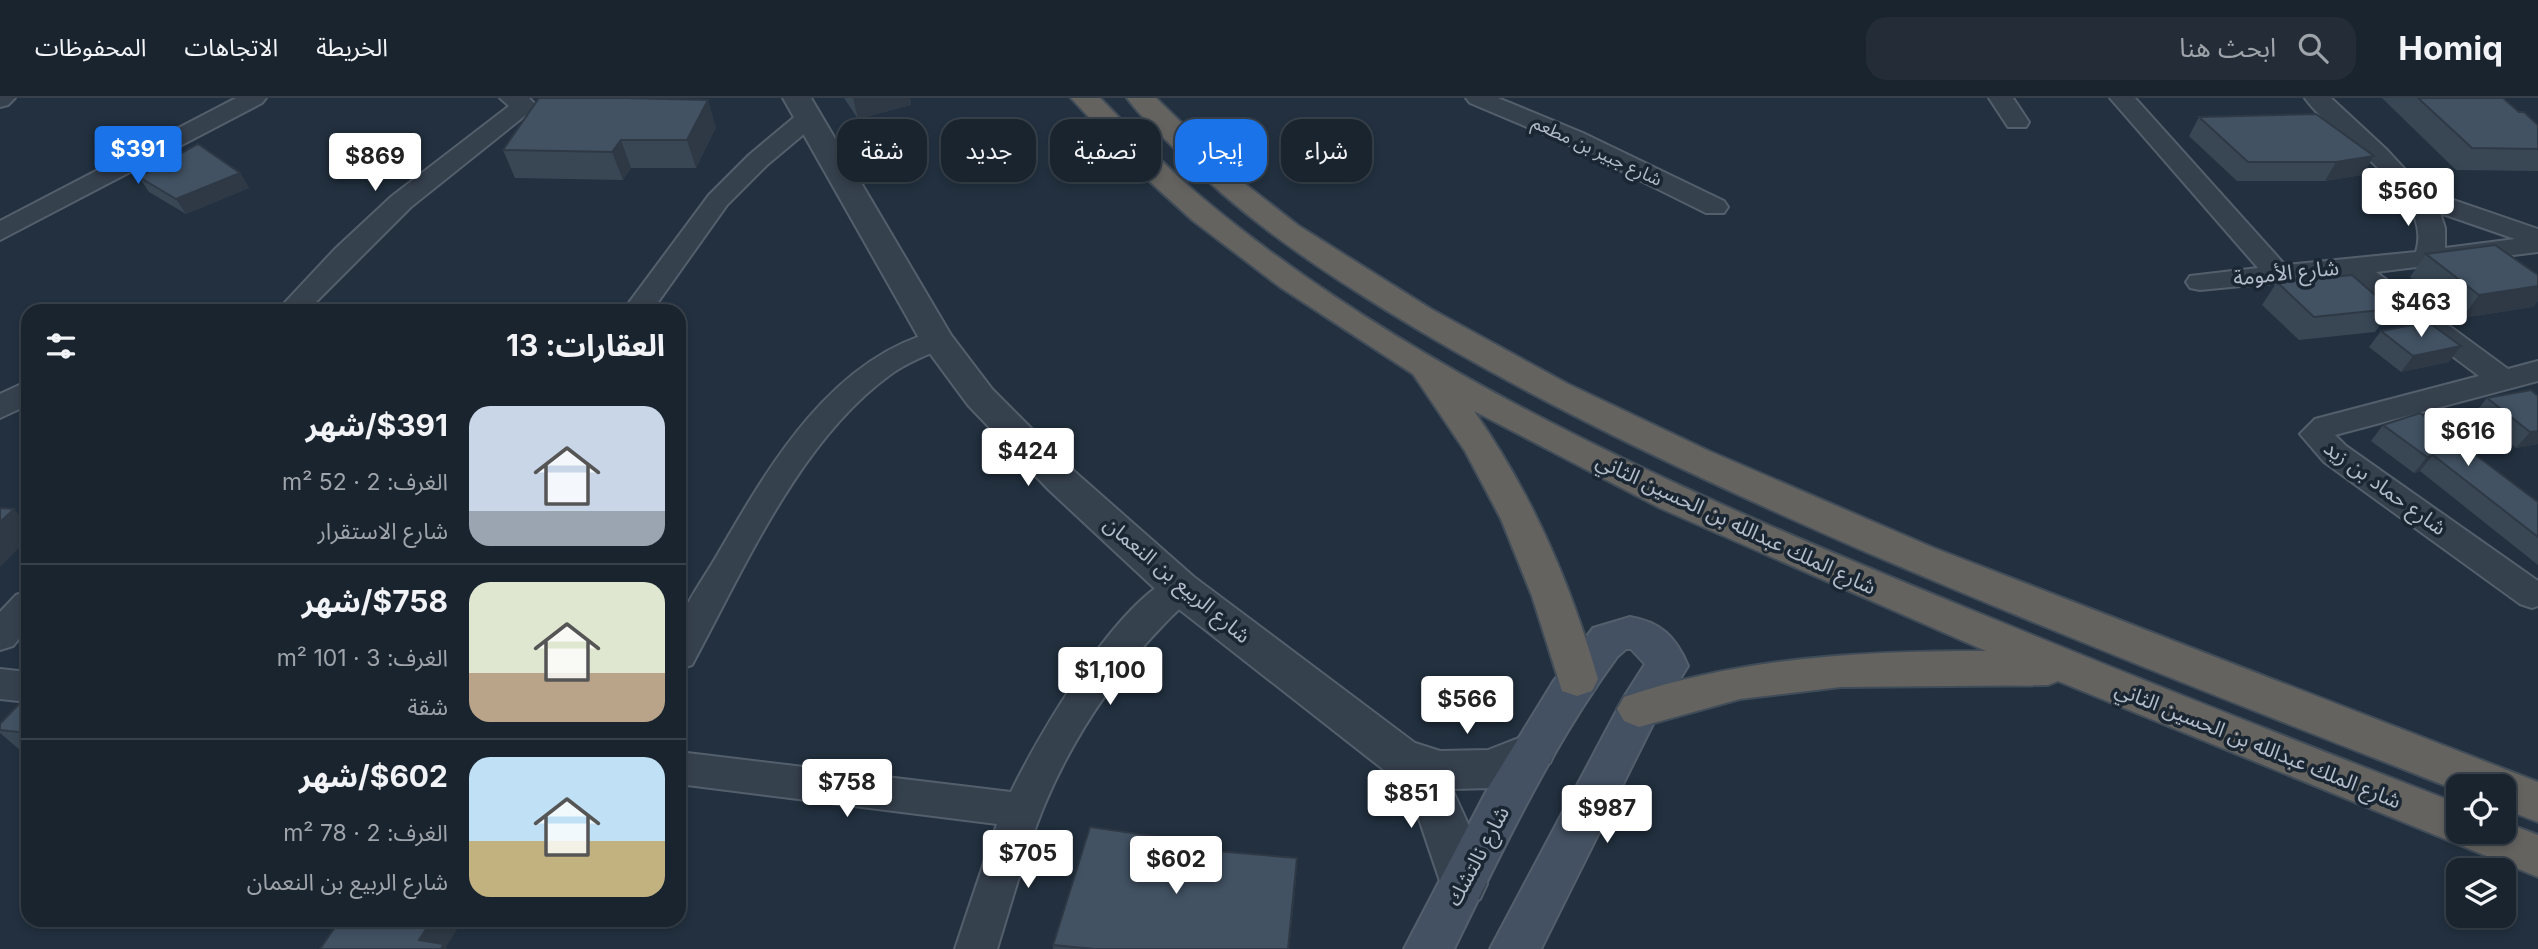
<!DOCTYPE html>
<html lang="ar">
<meta charset="utf-8">
<style>
:root{--surface:#1a242f;--page:#232c37;--text:#f1f3f6;--muted:#9fa4aa;--line:#38414b;--accent:#1a73e8}
body{margin:0;font-family:Inter,"Noto Sans Arabic",sans-serif;background:var(--page);color:var(--text);direction:rtl;height:100vh;display:flex;flex-direction:column;font-size:26px;white-space:nowrap}
*{box-sizing:border-box;margin:0}
p{font-size:23px;color:var(--muted)}
.icon{flex:none;width:38px;height:38px;fill:none;stroke:currentColor;stroke-width:2;stroke-linecap:round;stroke-linejoin:round}
.map{position:relative;flex:1;overflow:hidden;direction:ltr}
.panel{position:absolute;left:21px;top:206px;width:665px;height:623px;display:flex;flex-direction:column;background:var(--surface);border-radius:21px;box-shadow:0 4px 10px #0003,0 0 0 2px var(--line);direction:rtl}
.panel>*{flex:none}
.top-card{position:absolute;left:707px;top:21px;width:665px;height:63px;direction:rtl;display:flex;gap:14px}
.tools{position:absolute;left:2446px;top:676px;display:grid;gap:14px}
.tools a{display:grid;place-items:center;width:70px;height:70px;border-radius:14px;background:var(--surface);box-shadow:0 4px 10px #0003,0 0 0 2px var(--line);font-size:35px}
.price{position:absolute;translate:-50% -60px;padding:0 16px;border-radius:7px;background:#fff;color:#222;font-size:23px;line-height:46px;filter:drop-shadow(0 2px 4px #0008)}
.price::after{content:'';position:absolute;left:50%;top:42px;width:21px;height:16px;margin-left:-10px;background:inherit;clip-path:polygon(0 0,100% 0,50% 100%)}
.price.on{background:var(--accent);color:#fff}
ul{padding:0;list-style:none}
li{display:flex;align-items:center;gap:21px;height:175px;padding:0 21px}
li+li{border-top:2px solid var(--line)}
li span{display:grid;place-items:center;flex:none;width:196px;height:140px;border-radius:21px;color:#555}
li>.icon{margin-inline-start:auto}
span .icon{width:84px;height:84px;fill:#fffc;stroke-width:1}
li b{font-size:30px}
h2{display:flex;justify-content:space-between;align-items:center;height:84px;padding:0 21px;font-size:30px}
.chip{padding:0 24px;border-radius:21px;background:var(--surface);box-shadow:0 4px 10px #0003,0 0 0 2px var(--line);font-size:24px;line-height:63px}
.chip.on{background:var(--accent);color:#fff}
header{display:flex;align-items:center;gap:42px;box-sizing:border-box;height:98px;padding:0 35px;background:var(--surface);border-bottom:2px solid var(--line)}
header strong{font-size:33px}
nav{display:flex;gap:38px;margin-inline-start:auto;font-size:24px}
.search{width:490px;height:63px;background:var(--page);display:flex;align-items:center;gap:18px;box-sizing:border-box;padding:0 24px;border-radius:21px;color:var(--muted);font-size:26px}
.map>svg:first-child{display:block}
</style>
<header>
<strong>Homiq</strong>
<div class="search"><svg class="icon" aria-label="search" viewBox="0 0 24 24"><circle cx="10" cy="10" r="6"/><path d="M15 15l6 6"/></svg>ابحث هنا</div>
<nav><a>الخريطة</a><a>الاتجاهات</a><a>المحفوظات</a></nav>
</header>
<div class="map">
<svg width="2538" height="851" viewBox="0 0 2538 851">
<rect width="100%" height="100%" fill="#22303f"/>
<g fill="none" stroke-linecap="round" stroke-linejoin="round">
<defs>
<g id="minor">
<polygon points="0,0 15,0 8,7 0,9"/>
<polygon points="236,0 266,0 262,5 0,142 0,123"/>
<polygon points="500,0 529,0 537,8 411,109 306,214 276,214 335,151 392,98 509,8"/>
<polygon points="1466,0 1498,0 1583,35 1724,103 1728,109 1724,115 1706,115 1565,45 1470,5"/>
<polygon points="1989,0 2013,0 2029,24 2026,29 2008,29"/>
<path d="M 2110,0 L 2135,0 L 2285,167 L 2416,154 C 2435,94 2335,43 2305,0 L 2331,0 L 2387,52 L 2424,92 L 2538,131 L 2538,154 L 2376,174 L 2508,271 L 2538,263 L 2538,283 L 2335,337 L 2346,348 L 2538,483 L 2538,508 L 2532,510 L 2520,506 L 2324,364 L 2300,336 L 2315,321 L 2479,278 L 2345,178 L 2200,192 L 2190,190 L 2186,184 L 2190,178 L 2258,170 ZM 2440,115 L 2515,141 L 2445,150 L 2445,130 Z"/>
<polygon points="807,14 816,16 819,21 816,26 767,67 727,107 651,214 622,214 709,97 749,57 798,16"/>
<path d="M 937,233 L 947,236 L 952,242 L 947,248 C 928,257 907,264 890,277 C 799,343 744,471 692,567 L 679,571 C 679,557 675,537 680,523 C 688,500 707,476 719,454 C 770,366 832,260 937,233 Z"/>
<polygon points="28,283 28,307 0,320 0,296"/>
<path d="M 1180,477 L 1192,481 L 1197,490 L 1192,499 C 1129,556 1077,629 1044,708 C 1025,754 1012,803 997,851 L 955,851 L 997,726 L 679,686 L 679,654 L 1011,694 C 1038,638 1121,495 1180,477 Z"/>
<polygon points="28,493 28,530 13,548 0,552 0,514 16,497"/>
<polygon points="0,571 28,574 28,604 0,601"/>
</g>
<polygon id="tertiary" points="783,0 811,0 951,237 992,291 1075,374 1194,479 1415,645 1440,653 1488,652 1534,634 1550,639 1556,652 1550,665 1492,690 1452,691 1474,739 1487,786 1480,801 1463,807 1446,801 1417,715 1384,672 1166,501 1049,392 968,307 920,242"/>
<path id="secondary" d="M 1630,519 C 1661,524 1676,539 1688,568 L 1655,622 L 1541,851 L 1490,851 L 1624,599 L 1645,566 L 1631,551 L 1626,551 L 1617,559 C 1551,649 1503,751 1454,851 L 1404,851 L 1488,690 L 1553,584 L 1593,530 Z"/>
<g id="trunk">
<path d="M 1071,0 L 1100,0 C 1133,33 1164,68 1200,98 C 1417,281 1708,405 1969,511 C 2132,578 2295,643 2459,706 L 2459,733 L 2504,733 L 2504,724 L 2538,737 L 2538,779 L 2058,583 L 2048,587 L 1841,589 L 1740,601 L 1639,629 L 1624,623 L 1617,611 L 1624,599 C 1742,559 1862,553 1986,553 L 1660,410 L 1474,313 C 1532,396 1570,484 1598,581 L 1592,593 L 1577,598 L 1562,593 L 1532,498 L 1501,421 L 1465,353 L 1413,276 L 1280,189 L 1192,122 L 1146,80 Z"/>
<path d="M 1127,0 L 1156,0 L 1240,82 L 1299,128 L 1431,211 L 1568,286 L 1709,353 L 1934,450 L 2538,684 L 2538,724 L 2504,711 L 2504,688 L 2459,688 L 2459,693 C 2260,615 2062,538 1866,454 C 1702,382 1537,306 1384,211 C 1308,164 1237,115 1174,50 C 1158,34 1140,18 1127,0 Z"/>
</g>
</defs>
<use href="#minor" stroke="#545f6c" stroke-width="4"/>
<use href="#tertiary" stroke="#545f6c" stroke-width="4"/>
<use href="#secondary" stroke="#545f6c" stroke-width="4"/>
<use href="#trunk" stroke="#414c59" stroke-width="4"/>
<use href="#minor" fill="#36414e" fill-rule="evenodd"/>
<use href="#tertiary" fill="#36414e" fill-rule="evenodd"/>
<use href="#secondary" fill="#435162" fill-rule="evenodd"/>
<use href="#trunk" fill="#646360" fill-rule="evenodd"/>
</g>
<g fill="#394755">
<polygon points="539,0 632,0 716,29 696,70 631,70 623,82 515,80 503,52"/>
<polygon points="844,0 910,0 911,7 858,21"/>
<polygon points="2382,0 2503,0 2519,14 2538,27 2538,73 2456,72"/>
<polygon points="2199,19 2374,58 2362,77 2325,83 2237,83 2189,38"/>
<polygon points="240,75 249,90 186,116 149,94 139,79"/>
<polygon points="2426,156 2538,188 2538,203 2533,209 2462,220 2410,179"/>
<polygon points="2277,184 2391,211 2375,234 2299,242 2262,207"/>
<polygon points="2381,233 2449,264 2401,274 2369,249"/>
<polygon points="2538,298 2538,346 2516,350 2474,316 2487,300"/>
<polygon points="2383,327 2538,404 2538,467 2420,373 2414,375 2371,343"/>
<polygon points="28,603 28,659 0,635 0,626"/>
<polygon points="1217,747 1217,753 1296,781 1289,851 1053,851 1053,847"/>
</g>
<g fill="#2e3945">
<polygon points="853,0 910,0 911,7 858,21"/>
<polygon points="708,2 716,29 696,70 687,42"/>
<polygon points="621,42 631,70 623,82 612,54"/>
<polygon points="2374,58 2362,77 2325,83 2336,64"/>
<polygon points="240,75 249,90 186,116 176,101"/>
<polygon points="2538,188 2538,203 2533,209 2462,220 2479,197"/>
<polygon points="2461,248 2449,264 2401,274 2413,258"/>
<polygon points="2538,333 2538,346 2516,350 2530,334"/>
<polygon points="2433,357 2420,373 2414,375 2427,359"/>
<polygon points="14,411 28,427 28,441 0,469 0,424"/>
<polygon points="1297,760 1296,781 1289,851 1288,851"/>
<polygon points="432,822 463,822 446,849 447,851 427,851 419,842"/>
</g>
<g fill="#425263" stroke="#2e3945" stroke-width="2">
<polygon points="539,0 626,0 708,2 687,42 621,42 612,54 503,52"/>
<polygon points="2418,0 2503,0 2519,14 2524,14 2538,27 2538,51 2472,50"/>
<polygon points="2316,16 2374,58 2336,64 2248,64 2199,19"/>
<polygon points="198,46 240,75 176,101 139,79"/>
<polygon points="2495,147 2538,177 2538,188 2479,197 2426,156"/>
<polygon points="2352,177 2391,211 2314,219 2277,184"/>
<polygon points="2428,224 2461,248 2413,258 2381,233"/>
<polygon points="2531,292 2538,298 2538,333 2530,334 2487,300"/>
<polygon points="2420,315 2538,404 2538,439 2433,357 2427,359 2383,327"/>
<polygon points="0,410 14,411 0,424"/>
<polygon points="22,603 28,603 28,635 0,632 0,626"/>
<polygon points="1090,729 1217,747 1216,753 1297,760 1288,851 1094,851 1053,847"/>
<polygon points="340,822 432,822 419,842 443,846 441,851 320,851"/>
</g>
<g text-anchor="middle" stroke-width="7" stroke-linejoin="round" paint-order="stroke">
<g font-size="18" fill="#b2bcca" stroke="#1b2633">
<text transform="translate(1597 53) rotate(25)" y="6">شارع جبير بن مطعم</text>
</g>
<g font-size="21" fill="#b2bcca" stroke="#1b2633">
<text transform="translate(2286 175) rotate(-6)" y="7">شارع الأمومة</text>
<text transform="translate(2385 390) rotate(36)" y="7">شارع حماد بن زيد</text>
<text transform="translate(1736 426) rotate(25)" y="7">شارع الملك عبدالله بن الحسين الثاني</text>
<text transform="translate(1177 482) rotate(40)" y="7">شارع الربيع بن النعمان</text>
<text transform="translate(2258 647) rotate(22)" y="7">شارع الملك عبدالله بن الحسين الثاني</text>
<text transform="translate(1478 758) rotate(-62)" y="7">شارع نالتشك</text>
</g>
</g>
</svg>
<div class="tools">
<a><svg class="icon" aria-label="locate" viewBox="0 0 24 24"><circle cx="12" cy="12" r="6"/><path d="M12 2v4M12 18v4M2 12h4M18 12h4"/></svg></a>
<a><svg class="icon" aria-label="layers" viewBox="0 0 24 24"><path d="M12 4l9 5-9 5-9-5zM3 14l9 5 9-5"/></svg></a>
</div>
<b class="price on" style="left:138px;top:88px">$391</b>
<b class="price" style="left:375px;top:95px">$869</b>
<b class="price" style="left:2408px;top:130px">$560</b>
<b class="price" style="left:2421px;top:241px">$463</b>
<b class="price" style="left:2468px;top:370px">$616</b>
<b class="price" style="left:1028px;top:390px">$424</b>
<b class="price" style="left:1110px;top:609px">$1,100</b>
<b class="price" style="left:1467px;top:638px">$566</b>
<b class="price" style="left:847px;top:721px">$758</b>
<b class="price" style="left:1411px;top:732px">$851</b>
<b class="price" style="left:1607px;top:747px">$987</b>
<b class="price" style="left:1028px;top:792px">$705</b>
<b class="price" style="left:1176px;top:798px">$602</b>
<div class="top-card">
<a class="chip">شراء</a>
<a class="chip on">إيجار</a>
<a class="chip">تصفية</a>
<a class="chip">جديد</a>
<a class="chip">شقة</a>
</div>
<section class="panel">
<h2>العقارات: 13<svg class="icon" aria-label="filters" viewBox="0 0 24 24"><path d="M4 7h16M4 17h16"/><circle cx="9" cy="7" r="2"/><circle cx="15" cy="17" r="2"/></svg></h2>
<ul>
<li><span style="background:linear-gradient(#c9d6e8 75%,#9aa5b1 0)"><svg class="icon" aria-label="home" viewBox="0 0 24 24"><path d="M3 11l9-7 9 7M6 9v11h12V9"/></svg></span><div><b>$391/شهر</b><p>الغرف: 2 · 52 m²</p><p>شارع الاستقرار</p></div></li>
<li><span style="background:linear-gradient(#dfe7d0 65%,#b9a48a 0)"><svg class="icon" aria-label="home" viewBox="0 0 24 24"><path d="M3 11l9-7 9 7M6 9v11h12V9"/></svg></span><div><b>$758/شهر</b><p>الغرف: 3 · 101 m²</p><p>شقة</p></div></li>
<li><span style="background:linear-gradient(#bfe0f5 60%,#c2b280 0)"><svg class="icon" aria-label="home" viewBox="0 0 24 24"><path d="M3 11l9-7 9 7M6 9v11h12V9"/></svg></span><div><b>$602/شهر</b><p>الغرف: 2 · 78 m²</p><p>شارع الربيع بن النعمان</p></div></li>
</ul>
</section>
</div>
